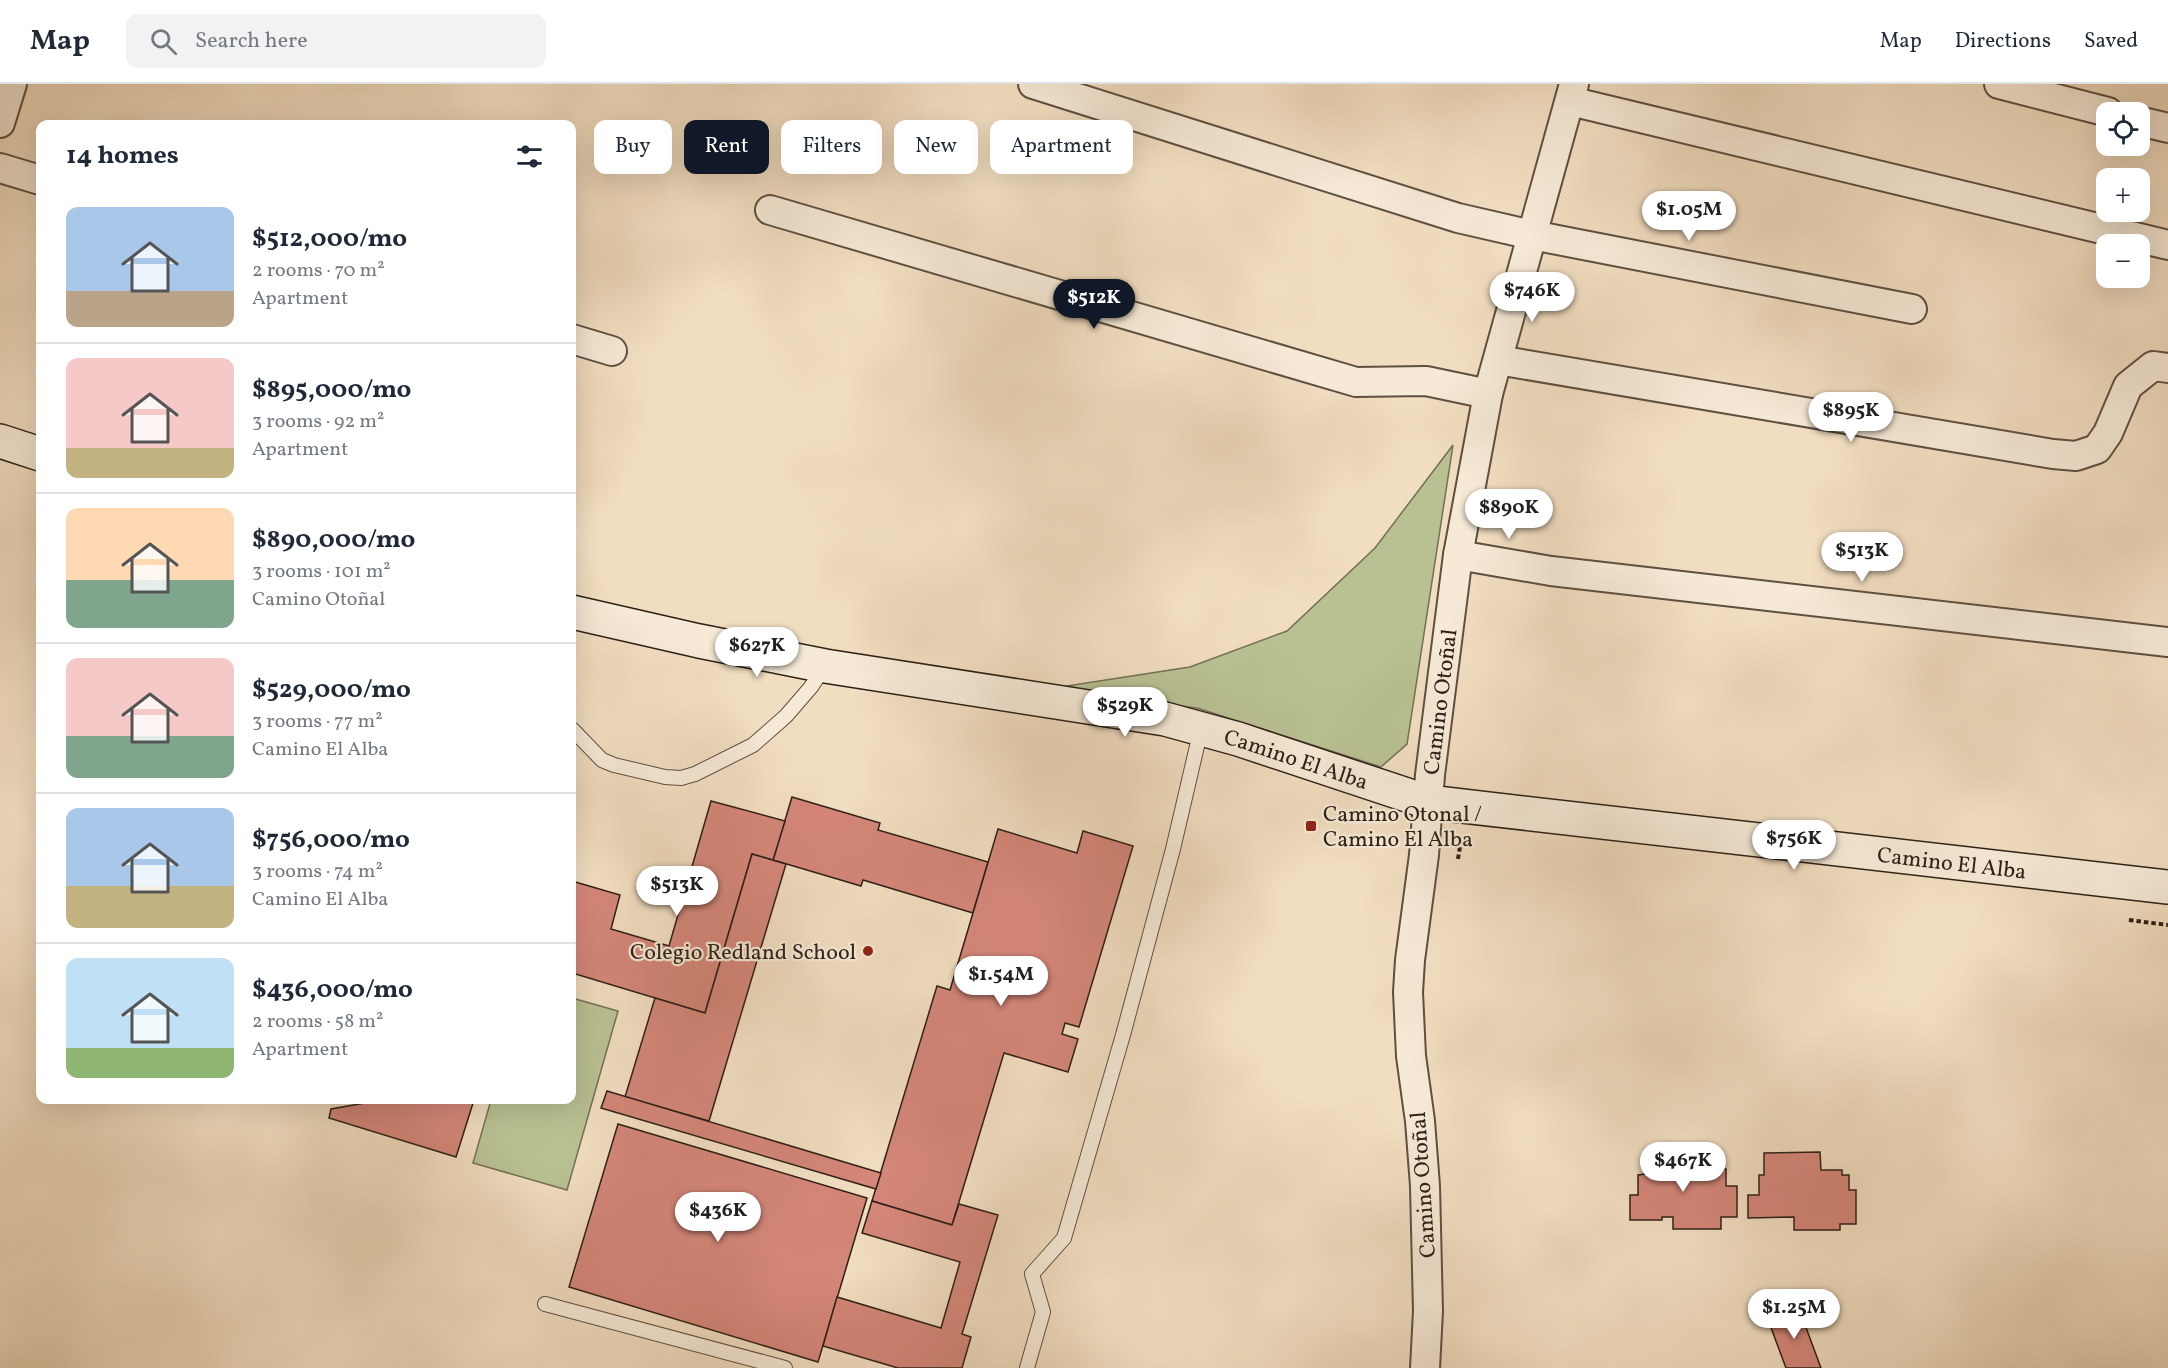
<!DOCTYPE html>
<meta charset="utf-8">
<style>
:root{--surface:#fff;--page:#f2f2f3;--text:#1f2937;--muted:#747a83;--line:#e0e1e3;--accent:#111827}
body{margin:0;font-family:Vollkorn,serif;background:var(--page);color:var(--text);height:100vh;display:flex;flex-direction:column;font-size:22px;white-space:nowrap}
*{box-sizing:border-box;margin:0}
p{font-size:20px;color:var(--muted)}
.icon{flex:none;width:33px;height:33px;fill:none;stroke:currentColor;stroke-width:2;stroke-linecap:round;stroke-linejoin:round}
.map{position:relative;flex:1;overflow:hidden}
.sheet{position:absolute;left:36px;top:36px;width:540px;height:984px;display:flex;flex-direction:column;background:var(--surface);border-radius:12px;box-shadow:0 6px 24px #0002}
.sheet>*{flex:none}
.guide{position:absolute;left:594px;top:36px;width:570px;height:54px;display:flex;gap:12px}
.controls{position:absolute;left:2096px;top:18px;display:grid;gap:12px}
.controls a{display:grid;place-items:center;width:54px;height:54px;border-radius:12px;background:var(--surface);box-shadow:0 6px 24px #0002;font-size:30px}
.price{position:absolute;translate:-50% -51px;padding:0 14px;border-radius:21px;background:#fff;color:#222;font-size:20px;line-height:39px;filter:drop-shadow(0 2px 3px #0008)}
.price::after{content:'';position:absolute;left:50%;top:36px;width:18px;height:14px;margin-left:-9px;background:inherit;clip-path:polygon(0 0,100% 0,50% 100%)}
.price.active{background:var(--accent);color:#fff}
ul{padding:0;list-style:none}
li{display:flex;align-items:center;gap:18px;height:150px;padding:0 30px}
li+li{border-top:2px solid var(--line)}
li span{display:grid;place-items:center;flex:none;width:168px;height:120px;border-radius:12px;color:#555}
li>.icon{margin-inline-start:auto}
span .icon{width:72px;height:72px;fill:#fffc;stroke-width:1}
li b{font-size:26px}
h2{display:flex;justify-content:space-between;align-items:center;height:72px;padding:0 30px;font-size:26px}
.tag{padding:0 21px;border-radius:12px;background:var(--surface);box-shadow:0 6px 24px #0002;font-size:21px;line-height:54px}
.tag.active{background:var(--accent);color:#fff}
header{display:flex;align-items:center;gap:36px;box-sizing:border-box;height:84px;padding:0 30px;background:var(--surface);border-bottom:2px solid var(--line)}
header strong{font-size:28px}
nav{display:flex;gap:33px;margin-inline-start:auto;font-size:21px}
.search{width:420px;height:54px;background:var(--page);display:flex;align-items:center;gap:15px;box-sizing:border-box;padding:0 21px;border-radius:12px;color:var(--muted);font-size:22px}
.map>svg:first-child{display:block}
</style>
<header>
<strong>Map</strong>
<div class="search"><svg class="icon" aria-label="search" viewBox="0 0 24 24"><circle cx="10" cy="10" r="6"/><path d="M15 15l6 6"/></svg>Search here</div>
<nav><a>Map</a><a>Directions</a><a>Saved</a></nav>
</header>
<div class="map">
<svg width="2168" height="1284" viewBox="0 0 2168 1284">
<rect width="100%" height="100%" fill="#f1ddc0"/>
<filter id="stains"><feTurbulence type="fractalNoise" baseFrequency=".00333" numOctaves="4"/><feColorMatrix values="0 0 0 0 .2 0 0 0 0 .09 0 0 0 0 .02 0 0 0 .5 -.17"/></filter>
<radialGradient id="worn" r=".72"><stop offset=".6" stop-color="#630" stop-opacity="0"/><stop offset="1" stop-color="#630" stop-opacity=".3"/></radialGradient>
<g fill="#b9c193" stroke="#747056" stroke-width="1.5">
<polygon points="1453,361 1407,660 1381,683 1197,624 1041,606 1190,583 1287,547 1375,464"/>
<polygon points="572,914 618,927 567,1106 473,1079 491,1016 572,1016"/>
</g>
<g fill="#d48679" stroke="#2e2018" stroke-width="1.5">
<polygon points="792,713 880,739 878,746 988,778 973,829 863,796 861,802 773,776"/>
<polygon points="711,717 785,737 773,776 752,770 705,929 572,889 572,797 620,811 611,845 669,862"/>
<polygon points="998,745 1077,769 1083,747 1133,762 1079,943 1065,939 1062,950 1078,955 1068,988 1004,969 952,1141 872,1117 937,902 950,906"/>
<polygon points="752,770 786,780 709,1037 625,1013 655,914 705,929"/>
<polygon points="607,1007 881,1089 876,1105 601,1024"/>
<polygon points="382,1016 474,1016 456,1073 329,1034 331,1025"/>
<polygon points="618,1040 867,1114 818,1278 569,1203"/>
<polygon points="1820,1068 1821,1086 1842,1086 1842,1091 1849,1091 1849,1106 1856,1106 1856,1140 1840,1140 1840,1146 1794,1146 1794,1133 1748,1134 1748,1111 1759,1111 1759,1091 1764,1091 1764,1069"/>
<polygon points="1645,1071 1703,1071 1703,1085 1726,1085 1726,1102 1737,1102 1737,1133 1721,1133 1721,1145 1673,1145 1673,1133 1662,1133 1662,1136 1630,1136 1630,1111 1638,1111 1638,1091 1645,1090"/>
<polygon points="872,1117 952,1141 959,1120 998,1131 962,1250 971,1253 962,1284 898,1284 823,1262 837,1213 941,1244 960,1178 862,1149"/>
<polygon points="1798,1222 1821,1284 1786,1284 1767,1233"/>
</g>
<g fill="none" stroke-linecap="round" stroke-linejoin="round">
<defs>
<g id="service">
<polyline points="572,645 602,676 614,681 665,693 681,694 695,690 753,661 786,632 811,603 825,582"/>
<polyline points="545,1220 785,1284"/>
<polyline points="1027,1284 1043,1228 1032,1190 1064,1154 1123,951 1173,765 1201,645"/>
</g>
<g id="minor">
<polyline points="1033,0 1458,134 1532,151 1912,225"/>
<polyline points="1999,0 2108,28"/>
<polyline points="1570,17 2168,161"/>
<polyline points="2139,37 2168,44"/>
<polyline points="0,39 12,0"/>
<polyline points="0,84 40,96"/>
<polyline points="770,126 1356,298 1426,297 1488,310"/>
<polyline points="572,255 612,267"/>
<polyline points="1498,276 2053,370 2076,372 2097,365 2108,349 2128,302 2153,282 2168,284"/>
<polyline points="1458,471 1551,487 2168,558"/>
<path id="s1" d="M 1425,1284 L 1428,1227 L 1425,1102 L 1420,1037 L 1411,972 L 1408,908 L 1410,876 L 1424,771 L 1430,691 L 1458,471 L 1488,310 L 1574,0"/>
</g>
<g id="secondary">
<polyline points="0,357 40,370"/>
<path id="s2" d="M 572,528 L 699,557 L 825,582 L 1165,635 L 1238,655 L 1428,718 L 2168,803"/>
</g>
</defs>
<use href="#service" stroke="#5f4f42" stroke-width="16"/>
<use href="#minor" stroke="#5f4f42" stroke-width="32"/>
<use href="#secondary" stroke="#2e2018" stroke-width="36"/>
<g stroke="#2e2018" stroke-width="4" stroke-dasharray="4.5 3" stroke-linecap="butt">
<polyline points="1458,775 1461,756"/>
<polyline points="2129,836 2168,841"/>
</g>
<use href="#service" stroke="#f6e9d6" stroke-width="14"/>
<use href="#minor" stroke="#f6e9d6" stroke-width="28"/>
<use href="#secondary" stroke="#f6e9d6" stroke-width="33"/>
</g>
<g fill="#8f2418" stroke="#f6e9d6" stroke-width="2">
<rect x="1305" y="736" width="12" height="12" rx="3"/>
<circle cx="868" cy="867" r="6"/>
</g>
<g text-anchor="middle" stroke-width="4.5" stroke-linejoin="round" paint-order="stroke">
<g font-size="22" fill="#2e2018" stroke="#f6e9d6">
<text dy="8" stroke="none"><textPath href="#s1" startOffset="669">Camino Otoñal</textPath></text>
<text dy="8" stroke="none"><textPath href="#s2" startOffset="740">Camino El Alba</textPath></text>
<text dy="8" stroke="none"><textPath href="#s2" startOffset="1406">Camino El Alba</textPath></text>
<text transform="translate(1422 1101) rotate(-94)" y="8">Camino Otoñal</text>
</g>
<g font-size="22" fill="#2e2018" stroke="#f6e9d6" text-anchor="start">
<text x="1323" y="737">Camino Otonal /<tspan x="1323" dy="25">Camino El Alba</tspan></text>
<text x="856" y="875" text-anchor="end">Colegio Redland School</text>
</g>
</g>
<rect width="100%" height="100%" filter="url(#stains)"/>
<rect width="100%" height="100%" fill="url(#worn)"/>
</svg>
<div class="controls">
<a><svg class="icon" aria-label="locate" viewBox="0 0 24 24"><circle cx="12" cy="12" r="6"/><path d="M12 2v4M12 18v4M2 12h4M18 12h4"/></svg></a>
<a>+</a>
<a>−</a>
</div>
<b class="price" style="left:1689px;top:158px">$1.05M</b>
<b class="price" style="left:1532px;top:239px">$746K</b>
<b class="price active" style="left:1094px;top:246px">$512K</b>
<b class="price" style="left:1851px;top:359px">$895K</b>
<b class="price" style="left:1509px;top:456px">$890K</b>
<b class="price" style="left:1862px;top:499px">$513K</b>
<b class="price" style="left:757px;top:594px">$627K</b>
<b class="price" style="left:1125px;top:654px">$529K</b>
<b class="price" style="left:1794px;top:787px">$756K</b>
<b class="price" style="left:677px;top:833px">$513K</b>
<b class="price" style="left:1001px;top:923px">$1.54M</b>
<b class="price" style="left:1683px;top:1109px">$467K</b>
<b class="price" style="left:718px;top:1159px">$436K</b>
<b class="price" style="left:1794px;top:1256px">$1.25M</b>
<div class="guide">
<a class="tag">Buy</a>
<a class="tag active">Rent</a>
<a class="tag">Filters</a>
<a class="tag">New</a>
<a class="tag">Apartment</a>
</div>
<section class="sheet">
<h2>14 homes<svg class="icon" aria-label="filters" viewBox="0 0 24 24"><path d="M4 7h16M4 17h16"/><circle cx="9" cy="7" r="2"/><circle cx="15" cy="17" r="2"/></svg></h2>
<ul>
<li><span style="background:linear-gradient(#a9c7e8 70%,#b9a48a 0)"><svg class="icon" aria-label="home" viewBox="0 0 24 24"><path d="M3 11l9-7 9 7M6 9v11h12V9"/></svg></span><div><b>$512,000/mo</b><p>2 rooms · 70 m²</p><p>Apartment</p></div></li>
<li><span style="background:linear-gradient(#f6c9c9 75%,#c2b280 0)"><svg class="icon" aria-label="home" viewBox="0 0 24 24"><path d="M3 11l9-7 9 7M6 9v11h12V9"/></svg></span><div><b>$895,000/mo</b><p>3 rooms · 92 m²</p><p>Apartment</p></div></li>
<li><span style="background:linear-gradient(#ffd9b3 60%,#7fa58c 0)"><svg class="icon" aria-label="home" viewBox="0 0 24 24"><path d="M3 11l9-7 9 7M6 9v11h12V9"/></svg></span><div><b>$890,000/mo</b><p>3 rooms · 101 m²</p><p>Camino Otoñal</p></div></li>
<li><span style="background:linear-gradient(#f6c9c9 65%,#7fa58c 0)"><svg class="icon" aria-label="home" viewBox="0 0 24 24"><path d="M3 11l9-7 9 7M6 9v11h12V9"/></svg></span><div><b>$529,000/mo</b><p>3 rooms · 77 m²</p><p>Camino El Alba</p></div></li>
<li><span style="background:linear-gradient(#a9c7e8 65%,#c2b280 0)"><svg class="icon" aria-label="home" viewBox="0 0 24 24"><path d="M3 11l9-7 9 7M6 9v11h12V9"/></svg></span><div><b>$756,000/mo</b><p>3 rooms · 74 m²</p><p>Camino El Alba</p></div></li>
<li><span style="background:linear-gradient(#bfe0f5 75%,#8fb573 0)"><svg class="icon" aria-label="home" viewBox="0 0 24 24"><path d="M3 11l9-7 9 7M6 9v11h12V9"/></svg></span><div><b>$436,000/mo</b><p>2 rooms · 58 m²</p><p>Apartment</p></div></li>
</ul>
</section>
</div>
